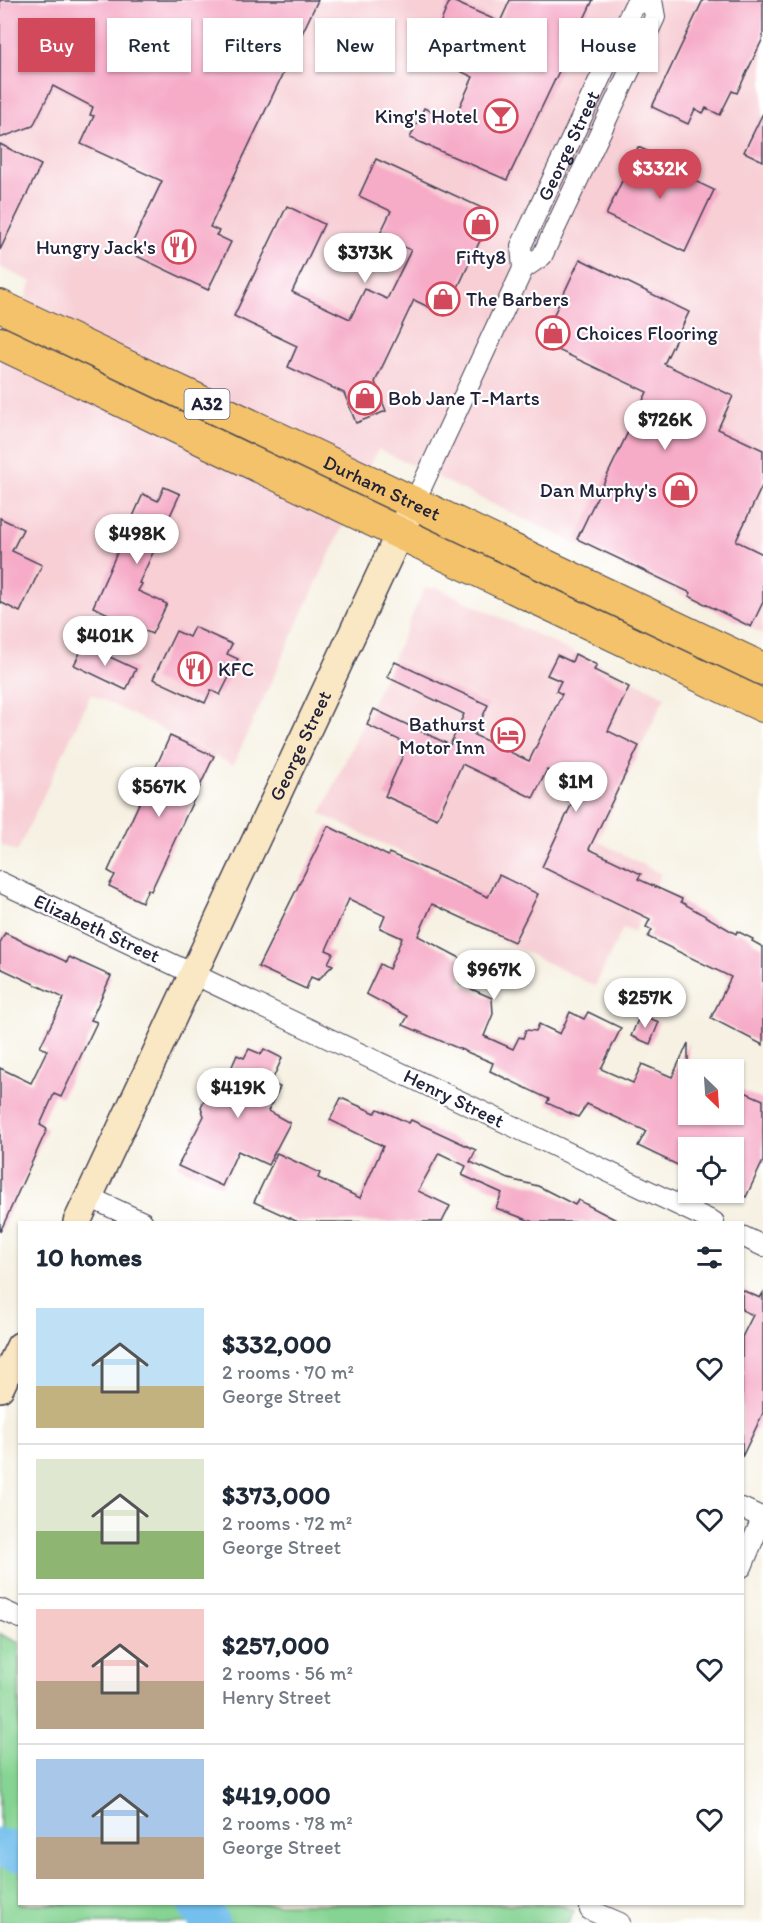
<!DOCTYPE html>
<meta charset="utf-8">
<style>
:root{--surface:#fff;--page:#f6f6f7;--text:#1f2937;--muted:#747a83;--line:#e0e1e3;--accent:#d1495b}
body{margin:0;font-family:Itim,sans-serif;background:var(--page);color:var(--text);height:100vh;display:flex;flex-direction:column;font-size:22px;white-space:nowrap}
*{box-sizing:border-box;margin:0}
p{font-size:20px;color:var(--muted)}
.icon{flex:none;width:33px;height:33px;fill:none;stroke:currentColor;stroke-width:2;stroke-linecap:round;stroke-linejoin:round}
.map{position:relative;flex:1;overflow:hidden}
.details{position:absolute;left:18px;top:1221px;width:726px;height:684px;display:flex;flex-direction:column;background:var(--surface);border-radius:0px;box-shadow:0 2px 4px #0004}
.details>*{flex:none}
.hud{position:absolute;left:18px;top:18px;width:728px;height:54px;display:flex;gap:12px}
.needle{width:39px;rotate:155deg}
.tools{position:absolute;left:678px;top:1059px;display:grid;gap:12px}
.tools a{display:grid;place-items:center;width:66px;height:66px;border-radius:0px;background:var(--surface);box-shadow:0 2px 4px #0004;font-size:30px}
.price{position:absolute;translate:-50% -51px;padding:0 14px;border-radius:21px;background:#fff;color:#222;font-size:20px;line-height:39px;filter:drop-shadow(0 2px 3px #0008)}
.price::after{content:'';position:absolute;left:50%;top:36px;width:18px;height:14px;margin-left:-9px;background:inherit;clip-path:polygon(0 0,100% 0,50% 100%)}
.price.selected{background:var(--accent);color:#fff}
ul{padding:0;list-style:none}
li{display:flex;align-items:center;gap:18px;height:150px;padding:0 18px}
li+li{border-top:2px solid var(--line)}
li span{display:grid;place-items:center;flex:none;width:168px;height:120px;border-radius:0px;color:#555}
li>.icon{margin-inline-start:auto}
span .icon{width:72px;height:72px;fill:#fffc;stroke-width:1}
li b{font-size:26px}
h2{display:flex;justify-content:space-between;align-items:center;height:72px;padding:0 18px;font-size:26px}
.chip{padding:0 21px;border-radius:0px;background:var(--surface);box-shadow:0 2px 4px #0004;font-size:21px;line-height:54px}
.chip.selected{background:var(--accent);color:#fff}
.map>svg:first-child{display:block}
</style>
<div class="map">
<svg width="763" height="1923" viewBox="0 0 763 1923">
<rect width="100%" height="100%" fill="#fff"/>
<filter id="ink" filterUnits="userSpaceOnUse"><feTurbulence type="fractalNoise" baseFrequency=".0167" numOctaves="2"/><feDisplacementMap in="SourceGraphic" scale="12" xChannelSelector="R" yChannelSelector="G"/><feConvolveMatrix kernelMatrix="1 2 1 2 8 2 1 2 1" color-interpolation-filters="sRGB"/></filter>
<filter id="wash" filterUnits="userSpaceOnUse"><feTurbulence type="fractalNoise" baseFrequency=".008" numOctaves="4" result="noise"/><feDisplacementMap in="SourceGraphic" scale="24" xChannelSelector="R" yChannelSelector="G"/><feGaussianBlur stdDeviation="1.35" result="paint"/><feColorMatrix in="noise" values="0 0 0 0 0 0 0 0 0 0 0 0 0 0 0 0 0 1.4 0 .05"/><feComposite in="paint" operator="in"/></filter>
<g filter="url(#wash)">
<rect width="100%" height="100%" fill="#f6f1e2"/>
<g fill="#f7cfd5">
<polygon points="0,0 763,0 763,634 378,449 233,765 91,694 17,852 0,844 0,362 32,282 0,267"/>
<polygon points="425,588 438,588 665,696 598,841 661,874 634,932 623,928 595,986 453,917 467,884 321,814"/>
</g>
<polygon fill="#86d493" stroke="#547b67" stroke-width="1.5" points="0,1634 19,1643 20,1904 558,1904 574,1911 569,1923 0,1923"/>
<g fill="none" stroke-linecap="round" stroke-linejoin="round">
<g stroke="#73bfed" stroke-width="39">
<polyline points="0,1848 20,1853"/>
<polyline points="197,1904 210,1923"/>
</g>
</g>
<g id="blocks">
<g fill="#f6abc7">
<polygon points="0,0 318,0 210,227 219,231 216,235 231,242 208,290 128,252 162,181 81,144 94,116 90,115 93,107 53,86 33,126 0,138"/>
<polygon points="450,0 500,22 510,0 593,0 507,180 410,138 424,108 453,121 473,77 460,71 466,58 432,43"/>
<polygon points="703,0 763,0 763,38 737,93 732,91 720,115 706,108 703,113 695,109 688,124 652,107"/>
<polygon points="763,113 763,161 744,152"/>
<polygon points="0,144 41,165 0,250"/>
<polygon points="638,147 683,167 680,174 714,190 685,252 606,215"/>
<polygon points="376,159 493,213 445,315 414,300 375,382 386,411 356,423 344,393 288,367 297,346 234,316 287,206 324,224 292,292 350,319 365,289 387,299 411,250 379,236 391,211 359,196"/>
<polygon points="580,259 689,312 664,364 733,396 718,429 763,450 763,484 736,541 763,554 763,602 751,627 689,596 691,593 577,539 647,392 541,342"/>
<polygon points="164,487 180,494 139,583 142,584 138,591 167,604 152,634 93,607 143,494 158,501"/>
<polygon points="0,518 23,529 12,551 42,565 20,612 0,602"/>
<polygon points="194,627 232,644 227,654 238,659 220,695 211,690 205,703 153,679 176,631 189,637"/>
<polygon points="84,645 136,669 126,690 74,665"/>
<polygon points="575,654 597,665 594,670 629,687 608,731 639,746 589,849 641,874 638,879 682,899 681,902 736,934 737,931 753,939 752,941 763,947 763,1045 711,1018 731,977 648,937 652,930 646,927 650,919 542,867 580,786 547,770 533,798 462,764 437,819 385,796 408,744 367,725 374,709 450,745 464,714 387,677 395,662 488,705 474,735 529,761 562,694 556,691 561,681 547,675 557,655 572,662"/>
<polygon points="170,736 214,756 151,891 148,889 142,902 109,886 115,875 108,871"/>
<polygon points="328,826 388,856 389,853 488,897 499,875 538,894 514,942 432,904 418,936 464,960 460,984 492,998 493,1014 484,1036 513,1049 519,1037 523,1038 526,1030 536,1031 539,1024 560,1034 570,1012 584,1019 588,1012 621,1028 601,1069 633,1083 642,1064 672,1077 688,1043 688,1114 734,1114 734,1099 738,1089 763,1100 763,1161 746,1197 734,1191 734,1148 688,1148 688,1170 638,1146 646,1131 587,1104 578,1117 547,1103 549,1099 490,1071 493,1063 403,1025 408,1016 366,994 380,964 389,969 402,938 380,928 385,916 349,899 326,950 333,953 328,963 333,965 318,980 311,977 306,989 258,967"/>
<polygon points="5,933 67,962 69,957 111,976 91,1020 97,1022 61,1097 54,1094 40,1125 47,1129 0,1232 0,1068 31,1083 47,1050 40,1047 64,998 0,968 0,943"/>
<polygon points="640,1015 659,1022 650,1044 631,1036"/>
<polygon points="249,1049 261,1054 264,1049 282,1058 271,1083 280,1087 268,1111 290,1123 268,1165 238,1151 222,1186 178,1166 204,1116 201,1107 211,1084 222,1089 237,1055 244,1058"/>
<polygon points="341,1098 375,1113 378,1109 409,1123 411,1120 446,1136 476,1150 470,1162 509,1179 538,1186 575,1205 578,1200 620,1222 533,1222 496,1208 502,1193 462,1175 466,1166 439,1153 418,1191 450,1206 442,1222 298,1222 254,1202 277,1153 320,1173 318,1178 360,1198 383,1146 330,1120"/>
<polygon points="742,1290 760,1298 763,1293 763,1413 742,1457 742,1337 753,1315 742,1310"/>
</g>
</g>
</g>
<g filter="url(#ink)">
<use href="#blocks" fill-opacity="0" stroke="#424154" stroke-width="1.5"/>
<g fill="none" stroke-linecap="round" stroke-linejoin="round">
<defs>
<g id="minor">
<path id="s1" d="M 523,269 L 521,246 L 634,6 L 648,0"/>
<polyline points="414,503 523,269 542,256 655,17 652,0"/>
<polyline points="0,882 714,1222"/>
<polyline points="89,1197 143,1222"/>
<polyline points="742,1236 763,1246"/>
<polyline points="742,1508 763,1518"/>
<polyline points="742,1567 763,1516"/>
<polyline points="0,1609 20,1618"/>
<polyline points="590,1910 620,1923"/>
</g>
<g id="secondary">
<path id="s2" d="M 77,1222 L 408,515"/>
<polyline points="0,1388 20,1346"/>
</g>
<g id="trunk">
<path id="s3" d="M 0,306 L 763,669"/>
<polyline points="0,343 763,706"/>
</g>
</defs>
<use href="#minor" stroke="#424154" stroke-width="22"/>
<use href="#secondary" stroke="#424154" stroke-width="30"/>
<use href="#trunk" stroke="#424154" stroke-width="34"/>
<use href="#minor" stroke="#fff" stroke-width="20"/>
<use href="#secondary" stroke="#fae7c3" stroke-width="27"/>
<use href="#trunk" stroke="#f3c26a" stroke-width="32"/>
</g>
</g>
<defs>
<symbol id="bar-ring" viewBox="-11 -11 22 22"><circle r="9.5" fill="#fff" stroke="#d1495b" stroke-width="1.5"/><path d="M-6-5H6L.8 .8V4.5H3.5V6h-7V4.5H-.8V.8Z" fill="#d1495b"/></symbol>
<symbol id="shop-ring" viewBox="-11 -11 22 22"><circle r="9.5" fill="#fff" stroke="#d1495b" stroke-width="1.5"/><path d="M-5-2.5h2.3a2.7 3.5 0 0 1 5.4 0H5L5.5 6h-11ZM-1.5-2.5h3a1.5 2.3 0 0 0-3 0Z" fill="#d1495b"/></symbol>
<symbol id="restaurant-ring" viewBox="-11 -11 22 22"><circle r="9.5" fill="#fff" stroke="#d1495b" stroke-width="1.5"/><path d="M-5-6h1v4h1v-4h1v4h1v-4h1v5L-1.5 .5V6h-2V.5L-5-1ZM5-6V6H3V1.5H1.5Q1.5-4 5-6Z" fill="#d1495b"/></symbol>
<symbol id="hotel-ring" viewBox="-11 -11 22 22"><circle r="9.5" fill="#fff" stroke="#d1495b" stroke-width="1.5"/><path d="M-6-4.5h1.5V1H6V5H4.5V3h-9V5H-6ZM-4 0a1.8 1.8 0 1 1 3.6 0ZM.5 0V-2.5h3Q6-2.5 6 0Z" fill="#d1495b"/></symbol>
</defs>
<g fill-rule="evenodd">
<use href="#bar-ring" x="482" y="97" width="38" height="38"/>
<use href="#shop-ring" x="462" y="205" width="38" height="38"/>
<use href="#restaurant-ring" x="160" y="228" width="38" height="38"/>
<use href="#shop-ring" x="424" y="280" width="38" height="38"/>
<use href="#shop-ring" x="534" y="314" width="38" height="38"/>
<use href="#shop-ring" x="346" y="379" width="38" height="38"/>
<use href="#shop-ring" x="661" y="471" width="38" height="38"/>
<use href="#restaurant-ring" x="176" y="650" width="38" height="38"/>
<use href="#hotel-ring" x="489" y="716" width="38" height="38"/>
</g>
<g text-anchor="middle" stroke-width="4.5" stroke-linejoin="round" paint-order="stroke">
<rect fill="#fff" stroke="#646476" stroke-width="1.5" x="184.5" y="389" width="45" height="30" rx="4.5"/>
<g font-size="18" font-weight="bold" fill="#22223b">
<text x="207" y="410">A32</text>
</g>
<g font-size="20" fill="#22223b" stroke="#fff" text-anchor="end">
<text x="478" y="123">King's Hotel</text>
<text x="156" y="254">Hungry Jack's</text>
<text x="481" y="264" text-anchor="middle">Fifty8</text>
<text x="466" y="306" text-anchor="start">The Barbers</text>
<text x="576" y="340" text-anchor="start">Choices Flooring</text>
<text x="388" y="405" text-anchor="start">Bob Jane T-Marts</text>
<text x="657" y="497">Dan Murphy's</text>
<text x="218" y="676" text-anchor="start">KFC</text>
<text x="485" y="731">Bathurst<tspan x="485" dy="23">Motor Inn</tspan></text>
</g>
<g font-size="20" fill="#22223b" stroke="#fff">
<text dy="7" stroke="none"><textPath href="#s1" startOffset="134">George Street</textPath></text>
<text dy="7" stroke="none"><textPath href="#s3" startOffset="423">Durham Street</textPath></text>
<text dy="7" stroke="none"><textPath href="#s2" startOffset="526">George Street</textPath></text>
<text transform="translate(97 928) rotate(25)" y="7">Elizabeth Street</text>
<text transform="translate(454 1098) rotate(26)" y="7">Henry Street</text>
</g>
</g>
</svg>
<div class="tools">
<a><svg class="needle" viewBox="-14 -14 28 28"><path d="M0-13l5 13h-10z" fill="#e53935"/><path d="M0 13l5-13h-10z" fill="#747a83"/></svg></a>
<a><svg class="icon" aria-label="locate" viewBox="0 0 24 24"><circle cx="12" cy="12" r="6"/><path d="M12 2v4M12 18v4M2 12h4M18 12h4"/></svg></a>
</div>
<b class="price selected" style="left:660px;top:200px">$332K</b>
<b class="price" style="left:365px;top:284px">$373K</b>
<b class="price" style="left:665px;top:451px">$726K</b>
<b class="price" style="left:137px;top:565px">$498K</b>
<b class="price" style="left:105px;top:667px">$401K</b>
<b class="price" style="left:576px;top:813px">$1M</b>
<b class="price" style="left:159px;top:818px">$567K</b>
<b class="price" style="left:494px;top:1001px">$967K</b>
<b class="price" style="left:645px;top:1029px">$257K</b>
<b class="price" style="left:238px;top:1119px">$419K</b>
<div class="hud">
<a class="chip selected">Buy</a>
<a class="chip">Rent</a>
<a class="chip">Filters</a>
<a class="chip">New</a>
<a class="chip">Apartment</a>
<a class="chip">House</a>
</div>
<section class="details">
<h2>10 homes<svg class="icon" aria-label="filters" viewBox="0 0 24 24"><path d="M4 7h16M4 17h16"/><circle cx="9" cy="7" r="2"/><circle cx="15" cy="17" r="2"/></svg></h2>
<ul>
<li><span style="background:linear-gradient(#bfe0f5 65%,#c2b280 0)"><svg class="icon" aria-label="home" viewBox="0 0 24 24"><path d="M3 11l9-7 9 7M6 9v11h12V9"/></svg></span><div><b>$332,000</b><p>2 rooms · 70 m²</p><p>George Street</p></div><svg class="icon" aria-label="heart" viewBox="0 0 24 24"><path d="M12 20l-8-8c-3-5 5-10 8-4 3-6 11-1 8 4z"/></svg></li>
<li><span style="background:linear-gradient(#dfe7d0 60%,#8fb573 0)"><svg class="icon" aria-label="home" viewBox="0 0 24 24"><path d="M3 11l9-7 9 7M6 9v11h12V9"/></svg></span><div><b>$373,000</b><p>2 rooms · 72 m²</p><p>George Street</p></div><svg class="icon" aria-label="heart" viewBox="0 0 24 24"><path d="M12 20l-8-8c-3-5 5-10 8-4 3-6 11-1 8 4z"/></svg></li>
<li><span style="background:linear-gradient(#f6c9c9 60%,#b9a48a 0)"><svg class="icon" aria-label="home" viewBox="0 0 24 24"><path d="M3 11l9-7 9 7M6 9v11h12V9"/></svg></span><div><b>$257,000</b><p>2 rooms · 56 m²</p><p>Henry Street</p></div><svg class="icon" aria-label="heart" viewBox="0 0 24 24"><path d="M12 20l-8-8c-3-5 5-10 8-4 3-6 11-1 8 4z"/></svg></li>
<li><span style="background:linear-gradient(#a9c7e8 65%,#b9a48a 0)"><svg class="icon" aria-label="home" viewBox="0 0 24 24"><path d="M3 11l9-7 9 7M6 9v11h12V9"/></svg></span><div><b>$419,000</b><p>2 rooms · 78 m²</p><p>George Street</p></div><svg class="icon" aria-label="heart" viewBox="0 0 24 24"><path d="M12 20l-8-8c-3-5 5-10 8-4 3-6 11-1 8 4z"/></svg></li>
</ul>
</section>
</div>
